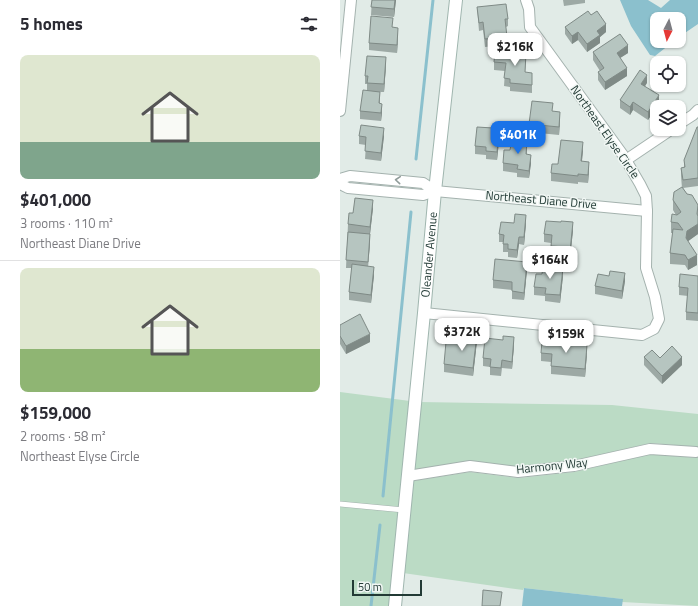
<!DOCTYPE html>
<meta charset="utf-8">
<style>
:root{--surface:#fff;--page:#f2f2f3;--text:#2b2b33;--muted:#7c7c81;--line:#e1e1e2;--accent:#1a73e8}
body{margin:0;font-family:"Titillium Web",sans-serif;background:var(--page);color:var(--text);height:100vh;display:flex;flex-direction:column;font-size:15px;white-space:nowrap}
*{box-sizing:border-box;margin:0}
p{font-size:13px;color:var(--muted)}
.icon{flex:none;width:22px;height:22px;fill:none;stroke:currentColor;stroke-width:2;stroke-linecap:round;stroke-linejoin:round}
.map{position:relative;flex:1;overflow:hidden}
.panel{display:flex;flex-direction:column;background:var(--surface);width:340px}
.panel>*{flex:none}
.needle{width:26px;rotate:186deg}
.controls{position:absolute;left:310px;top:12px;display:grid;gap:8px}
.controls a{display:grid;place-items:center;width:36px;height:36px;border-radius:8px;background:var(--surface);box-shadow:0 1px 3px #0004;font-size:20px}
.scale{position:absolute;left:12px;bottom:10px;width:70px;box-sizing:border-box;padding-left:4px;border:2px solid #223a35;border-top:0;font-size:11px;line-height:14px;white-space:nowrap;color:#223a35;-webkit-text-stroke:3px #f1f7f4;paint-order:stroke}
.price{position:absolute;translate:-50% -34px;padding:0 9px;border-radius:8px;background:#fff;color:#222;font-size:13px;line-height:26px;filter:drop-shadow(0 1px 2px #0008)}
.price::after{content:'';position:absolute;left:50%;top:24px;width:12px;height:9px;margin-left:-6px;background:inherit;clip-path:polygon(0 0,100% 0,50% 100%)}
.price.current{background:var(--accent);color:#fff}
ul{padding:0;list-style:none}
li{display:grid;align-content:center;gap:8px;height:212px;padding:0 20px}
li+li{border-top:1px solid var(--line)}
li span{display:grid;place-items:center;height:124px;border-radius:8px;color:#555}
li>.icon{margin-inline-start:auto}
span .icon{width:72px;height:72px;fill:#fffc;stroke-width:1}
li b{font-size:17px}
h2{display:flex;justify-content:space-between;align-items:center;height:48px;padding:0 20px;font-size:17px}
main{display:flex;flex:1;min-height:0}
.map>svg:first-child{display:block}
</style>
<main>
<section class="panel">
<h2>5 homes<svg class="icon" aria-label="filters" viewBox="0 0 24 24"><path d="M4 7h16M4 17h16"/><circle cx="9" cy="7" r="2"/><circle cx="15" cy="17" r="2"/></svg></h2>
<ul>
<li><span style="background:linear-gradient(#dfe7d0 70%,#7fa58c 0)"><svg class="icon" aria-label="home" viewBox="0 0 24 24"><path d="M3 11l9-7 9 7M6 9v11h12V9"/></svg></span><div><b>$401,000</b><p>3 rooms · 110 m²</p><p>Northeast Diane Drive</p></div></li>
<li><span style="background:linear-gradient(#dfe7d0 65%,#8fb573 0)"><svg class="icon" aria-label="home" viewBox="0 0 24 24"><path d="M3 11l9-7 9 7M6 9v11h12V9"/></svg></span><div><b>$159,000</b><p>2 rooms · 58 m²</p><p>Northeast Elyse Circle</p></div></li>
</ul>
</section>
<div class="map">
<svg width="358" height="606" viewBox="0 0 358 606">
<rect width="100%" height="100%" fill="#e1ebe7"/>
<g fill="#bbdbc5">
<polygon points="0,392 70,401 50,606 0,606"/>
<polygon points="80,402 272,405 358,414 358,447 311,443 233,461 178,467 130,461 73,470"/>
<polygon points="310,454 358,458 358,606 282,602 282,599 184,588 183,590 63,573 72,481 130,472 179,478 234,472"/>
</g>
<g fill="#8bc0cd">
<polygon points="280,0 308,0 321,8 330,0 358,0 358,24 339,37 339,19 317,19 317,41 334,41 315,56 310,55 291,26"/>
<polygon points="184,588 283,599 282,606 182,606"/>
</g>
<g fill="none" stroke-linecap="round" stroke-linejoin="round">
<g stroke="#8bc0cd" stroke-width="3">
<polyline points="76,159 93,0"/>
<polyline points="43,496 71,212"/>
<polyline points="31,606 40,525"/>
</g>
<defs>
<polyline id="lane" points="0,504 64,510"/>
<g id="street">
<polyline points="0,111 11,0"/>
<polyline points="339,124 353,115 358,110"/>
<polyline points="286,160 332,129"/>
<polyline points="0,179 10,176 83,183 95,191"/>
<polyline points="0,184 8,188 83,195 95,191 307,211"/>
<polyline points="84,313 302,335 314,329 319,319 315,297 306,268 307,211 306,196 300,184 283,155 190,27 189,9 186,0"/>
<polyline points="68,476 130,466 178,472 234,466 310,449 356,452"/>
</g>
<g id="secondary">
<path id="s1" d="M 55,606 L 84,313 L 95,191 L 116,0"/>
</g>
</defs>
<use href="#lane" stroke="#a4b2ae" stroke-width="6"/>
<use href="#street" stroke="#a4b2ae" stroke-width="12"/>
<use href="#secondary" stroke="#a0b6af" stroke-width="14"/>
<use href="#lane" stroke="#fff" stroke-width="5"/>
<use href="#street" stroke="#fff" stroke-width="10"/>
<use href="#secondary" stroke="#fff" stroke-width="12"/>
</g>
<g fill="#9da9a5">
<polygon points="32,0 56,0 54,17 31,15"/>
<polygon points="223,0 245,0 245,3 224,6"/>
<polygon points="137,7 168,19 168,26 166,27 167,45 145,47 143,30 139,31"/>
<polygon points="251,15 266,32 260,37 260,43 247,52 238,40 232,44 225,34 225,27"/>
<polygon points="53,27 58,36 57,53 29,50 29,43"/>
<polygon points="253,52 288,53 280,58 287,76 265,90 258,80 258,72 260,71 253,60"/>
<polygon points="186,61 185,72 192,80 192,93 170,91 170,87 164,86 165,71 154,70 154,62"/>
<polygon points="46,65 44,92 40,92 40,104 42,112 41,121 20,119 20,111 27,90 27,84 25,84 25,76"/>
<polygon points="307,83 305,86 319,103 308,120 293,110 290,115 280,108 280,100"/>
<polygon points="213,111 220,120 219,135 189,132 189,124"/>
<polygon points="358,127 358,186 343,188 347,194 358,205 358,234 348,241 357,265 348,270 345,265 330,264 330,253 333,233 331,233 331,222 336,215 333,210 333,200 342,188 341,176 341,168 344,167 344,160"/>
<polygon points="153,132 159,141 157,160 146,159 146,155 135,154 135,146"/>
<polygon points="19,136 44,136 41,161 25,159 26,145 19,144"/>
<polygon points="187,149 187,154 191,163 189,178 177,177 177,173 163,171 163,163 170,150"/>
<polygon points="243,150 242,161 249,170 248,183 238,182 238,184 211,181 211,173 218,164"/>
<polygon points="33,208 30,234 30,242 28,266 34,275 31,303 9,300 9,292 12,268 6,268 8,224 13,213"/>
<polygon points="174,223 186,223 184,245 179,244 177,258 168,257 168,252 163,252 163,242 159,242 159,234"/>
<polygon points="233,230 230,259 224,258 224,255 211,254 211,243 204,242 204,234"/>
<polygon points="187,270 184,300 172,299 172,290 153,288 153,280"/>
<polygon points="223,276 220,303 205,301 205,296 194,295 194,287"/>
<polygon points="269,276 285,281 282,299 255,294 255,286"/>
<polygon points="358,276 358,321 346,320 346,312 348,296 339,295 339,287"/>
<polygon points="0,325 30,342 6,354 0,344"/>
<polygon points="137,341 133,376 104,372 104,364"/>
<polygon points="174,345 172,369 162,368 161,376 150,375 150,367 143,366 143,358"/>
<polygon points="201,353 247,353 245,377 211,374 211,362 201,361"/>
<polygon points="304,357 320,358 342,365 322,384 304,365"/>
</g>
<g fill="#7f8a86">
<polygon points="55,0 56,0 54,17 54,9"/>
<polygon points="266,24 266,32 260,37 260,43 247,52 247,44 257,31"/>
<polygon points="58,28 58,36 57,53 57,45"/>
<polygon points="238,32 238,40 232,44 232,36"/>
<polygon points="288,45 288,53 277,60 277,53"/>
<polygon points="46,57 46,65 44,92 44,84"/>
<polygon points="287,68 287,76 265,90 265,82"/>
<polygon points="307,75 307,83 301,92 301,84"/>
<polygon points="319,95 319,103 308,120 308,112"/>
<polygon points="293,102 293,110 290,115 290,107"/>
<polygon points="42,104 42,112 41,121 41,113"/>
<polygon points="220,112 220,120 219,135 219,127"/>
<polygon points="44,128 44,136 41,161 41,153"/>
<polygon points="159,133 159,141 157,160 157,152"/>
<polygon points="243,142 243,150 241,169 241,161"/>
<polygon points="191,155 191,163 189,178 189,171"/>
<polygon points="249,162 249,170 248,183 248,175"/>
<polygon points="33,200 33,208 30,234 30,242 28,269 30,227"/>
<polygon points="186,215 186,223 184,245 184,237"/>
<polygon points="233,222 233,230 230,259 230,251"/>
<polygon points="358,224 358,234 347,242 346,238 347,231"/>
<polygon points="179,237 179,244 177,258 177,250"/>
<polygon points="357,255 357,265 348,270 348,260"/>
<polygon points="187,262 187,270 184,300 184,293"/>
<polygon points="34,267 34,275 31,303 31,295"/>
<polygon points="223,268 223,276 220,303 220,295"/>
<polygon points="285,273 285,281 282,299 282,291"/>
<polygon points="30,334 30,342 6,354 6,346"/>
<polygon points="137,334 137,341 133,376 133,368"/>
<polygon points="174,337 174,345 172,369 172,362"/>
<polygon points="247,345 247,353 245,377 245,369"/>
<polygon points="342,357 342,365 322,384 322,376"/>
</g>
<g fill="#b6c5c0" stroke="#7f8a86">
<polygon points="32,0 55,0 54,9 31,7"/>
<polygon points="166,4 168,19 165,19 167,37 145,39 143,22 139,23 137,7"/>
<polygon points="248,11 251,15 257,11 266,24 257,31 260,35 247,44 238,32 232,36 225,27"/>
<polygon points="31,16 53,18 52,27 58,28 57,45 29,43"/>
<polygon points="280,34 288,45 277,53 287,68 265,82 258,72 264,68 253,52"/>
<polygon points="155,51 186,53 185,72 192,73 192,85 170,83 170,79 164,78 166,63 154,62"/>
<polygon points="27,56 46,57 44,84 27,83 28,76 25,76"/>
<polygon points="300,70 307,75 301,84 319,95 308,112 293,102 290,107 280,100"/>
<polygon points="23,90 40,92 39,103 42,104 41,113 20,111"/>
<polygon points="192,101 213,103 212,111 220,112 219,127 189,124"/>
<polygon points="21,125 44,128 41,153 25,151 26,137 19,136"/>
<polygon points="137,127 153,128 152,132 159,133 157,152 146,151 146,147 135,146"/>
<polygon points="357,127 358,127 358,178 343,180 341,168 345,167 344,160"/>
<polygon points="172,139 187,142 186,154 191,155 189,171 177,169 178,165 163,163 164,150 170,150"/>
<polygon points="221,140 243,142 241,161 249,162 248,175 238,174 238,176 211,173 212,164 218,164"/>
<polygon points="342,187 347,194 352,195 358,205 357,214 358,216 358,224 347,231 346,238 357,255 348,260 345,255 330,253 333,229 343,230 338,223 331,222 332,214 337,215 341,212 333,200 334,192"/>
<polygon points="15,198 33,200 30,227 8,224 9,213 13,213"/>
<polygon points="175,214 186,215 184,237 179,237 177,250 168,249 168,244 163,244 164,235 159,234 161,222 174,223"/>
<polygon points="206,221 221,222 221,221 233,222 230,251 224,250 225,247 211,246 212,235 204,234"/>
<polygon points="8,232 30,234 28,262 6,260"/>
<polygon points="155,259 187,262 184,293 172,291 172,282 153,280"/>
<polygon points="12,264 34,267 31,295 9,292"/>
<polygon points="203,266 223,268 220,295 205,294 206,288 194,287 196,274 202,274"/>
<polygon points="270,271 285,273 282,291 255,286 258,274 269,276"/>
<polygon points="340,274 358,276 358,313 346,312 348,288 339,287"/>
<polygon points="20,314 30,334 6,346 0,336 0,325"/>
<polygon points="125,332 137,334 133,368 104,364 106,342 124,344"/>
<polygon points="163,336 174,337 172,362 162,360 161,368 150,367 151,359 143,358 145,338 163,340"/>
<polygon points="202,341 247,345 245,369 211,366 212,354 201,353"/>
<polygon points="332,346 342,357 322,376 304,357 312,350 320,358"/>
<polygon points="143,590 162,592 160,606 142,606"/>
</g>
<defs><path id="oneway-chevron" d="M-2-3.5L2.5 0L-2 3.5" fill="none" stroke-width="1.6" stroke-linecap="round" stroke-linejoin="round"/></defs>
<use stroke="#909c9a" href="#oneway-chevron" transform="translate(58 180) rotate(-175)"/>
<g text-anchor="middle" stroke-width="3" stroke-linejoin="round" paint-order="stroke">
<g font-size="12" fill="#223a35" stroke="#f1f7f4">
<text transform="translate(265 132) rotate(55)" y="4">Northeast Elyse Circle</text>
<text transform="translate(201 200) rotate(5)" y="4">Northeast Diane Drive</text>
<text dy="4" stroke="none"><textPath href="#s1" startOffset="353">Oleander Avenue</textPath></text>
<text transform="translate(212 466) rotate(-6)" y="4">Harmony Way</text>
</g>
</g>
</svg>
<div class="controls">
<a><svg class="needle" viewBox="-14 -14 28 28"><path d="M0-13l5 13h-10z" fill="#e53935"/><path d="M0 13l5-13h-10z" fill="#7c7c81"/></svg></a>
<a><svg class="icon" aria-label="locate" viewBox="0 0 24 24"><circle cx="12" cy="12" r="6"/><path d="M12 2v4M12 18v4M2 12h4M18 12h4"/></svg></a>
<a><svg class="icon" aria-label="layers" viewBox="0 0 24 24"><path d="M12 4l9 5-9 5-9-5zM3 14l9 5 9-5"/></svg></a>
</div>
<div class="scale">50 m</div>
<b class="price" style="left:175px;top:67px">$216K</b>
<b class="price current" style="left:178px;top:155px">$401K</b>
<b class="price" style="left:210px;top:280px">$164K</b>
<b class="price" style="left:122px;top:352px">$372K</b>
<b class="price" style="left:226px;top:354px">$159K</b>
</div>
</main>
